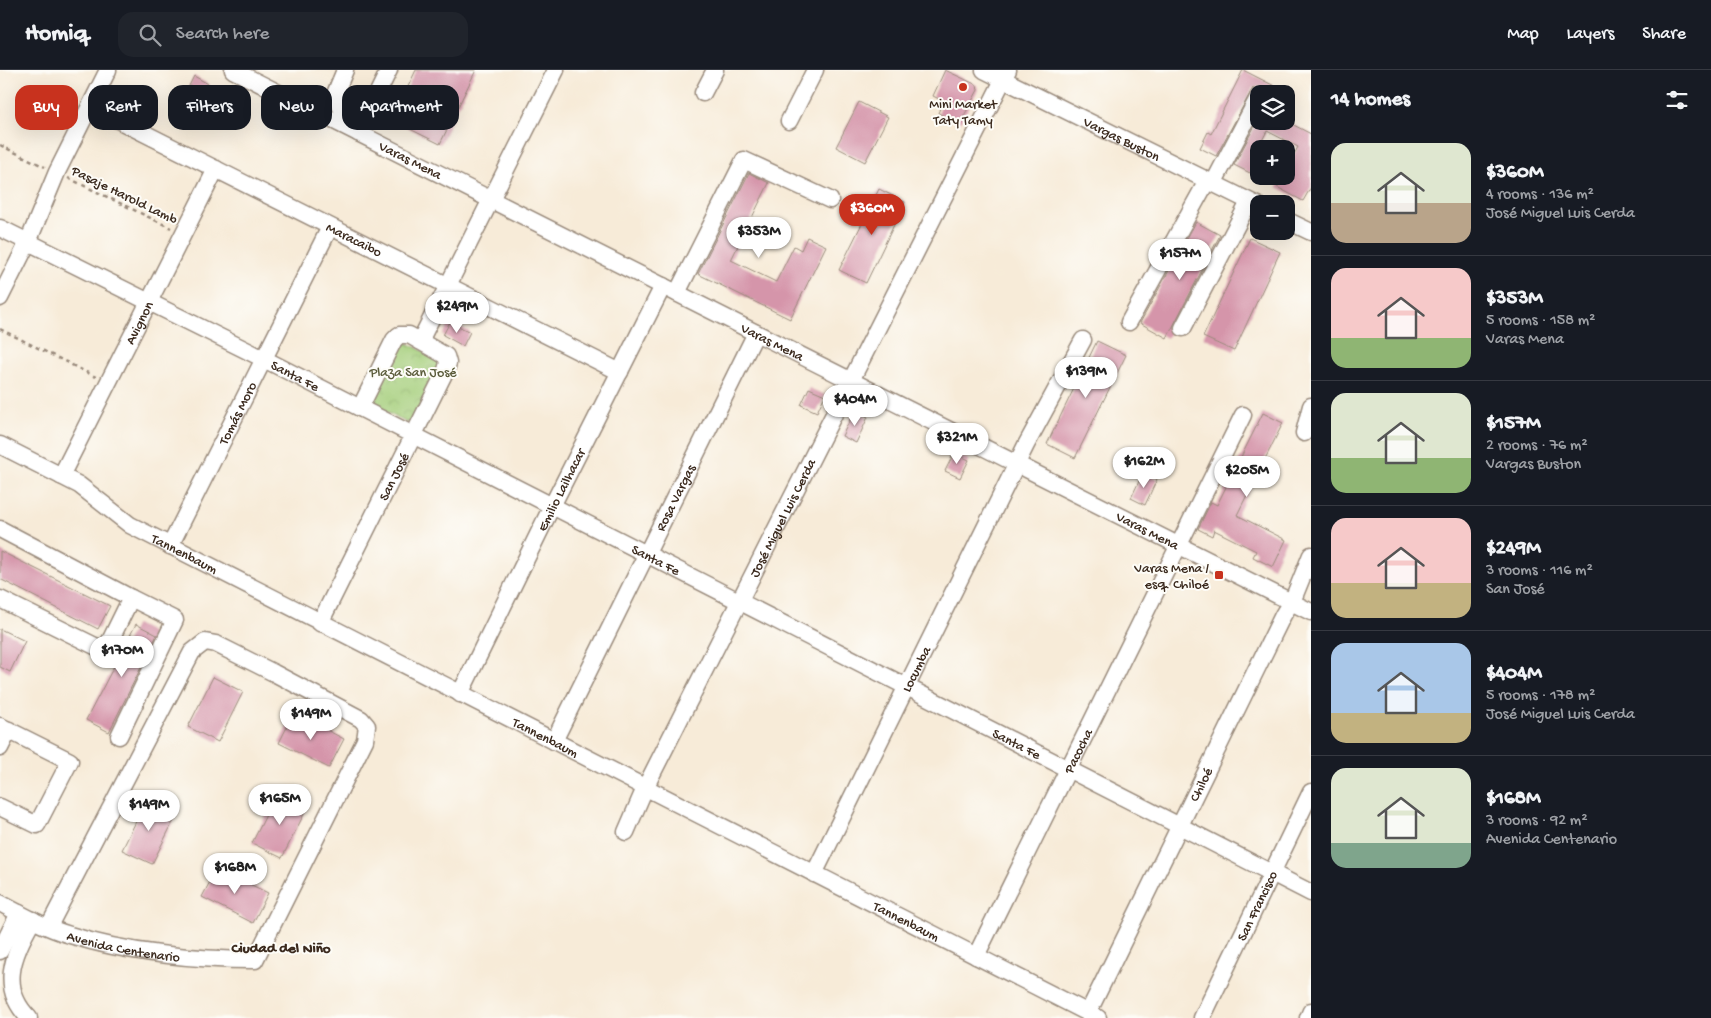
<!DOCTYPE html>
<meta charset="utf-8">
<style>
:root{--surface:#171b24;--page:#20242c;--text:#f1f3f6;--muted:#9ea1a6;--line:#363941;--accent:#c8321e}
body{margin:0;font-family:"Gochi Hand",sans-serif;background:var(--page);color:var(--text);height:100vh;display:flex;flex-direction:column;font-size:19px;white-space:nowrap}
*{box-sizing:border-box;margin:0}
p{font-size:16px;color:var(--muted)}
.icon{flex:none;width:28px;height:28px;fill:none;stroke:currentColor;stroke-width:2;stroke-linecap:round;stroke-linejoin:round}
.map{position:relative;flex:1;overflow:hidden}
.sheet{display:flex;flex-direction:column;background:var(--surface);width:400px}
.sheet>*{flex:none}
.hud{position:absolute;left:15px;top:15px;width:475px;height:45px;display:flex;gap:10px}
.buttons{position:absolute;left:1250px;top:15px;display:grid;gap:10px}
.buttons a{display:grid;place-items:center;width:45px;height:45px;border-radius:10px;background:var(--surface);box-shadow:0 5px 20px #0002;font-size:25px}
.price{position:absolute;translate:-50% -42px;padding:0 11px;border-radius:18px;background:#fff;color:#222;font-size:16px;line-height:32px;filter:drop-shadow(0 1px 2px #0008)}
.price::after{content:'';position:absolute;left:50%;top:30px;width:15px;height:11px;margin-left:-8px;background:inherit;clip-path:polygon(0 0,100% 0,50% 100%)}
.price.current{background:var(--accent);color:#fff}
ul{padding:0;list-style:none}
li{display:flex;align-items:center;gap:15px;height:125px;padding:0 20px}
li+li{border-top:1px solid var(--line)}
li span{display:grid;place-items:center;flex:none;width:140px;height:100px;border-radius:15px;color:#555}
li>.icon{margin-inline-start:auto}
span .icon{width:60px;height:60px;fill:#fffc;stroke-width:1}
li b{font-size:21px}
h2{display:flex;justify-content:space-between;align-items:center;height:60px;padding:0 20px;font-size:21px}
.pill{padding:0 18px;border-radius:15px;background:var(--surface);box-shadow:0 5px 20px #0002;font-size:18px;line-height:45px}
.pill.current{background:var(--accent);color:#fff}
header{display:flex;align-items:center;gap:30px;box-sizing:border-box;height:70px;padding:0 25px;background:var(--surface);border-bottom:1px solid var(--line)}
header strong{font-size:24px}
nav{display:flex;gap:28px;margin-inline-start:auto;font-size:18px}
.search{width:350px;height:45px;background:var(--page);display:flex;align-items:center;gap:12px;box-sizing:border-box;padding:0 18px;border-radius:15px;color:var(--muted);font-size:19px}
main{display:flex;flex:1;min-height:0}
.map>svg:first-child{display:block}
</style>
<header>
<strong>Homiq</strong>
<div class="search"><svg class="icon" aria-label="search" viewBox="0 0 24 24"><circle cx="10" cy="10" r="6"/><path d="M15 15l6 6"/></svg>Search here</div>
<nav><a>Map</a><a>Layers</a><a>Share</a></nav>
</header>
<main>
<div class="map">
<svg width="1311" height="948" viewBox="0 0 1311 948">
<defs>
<pattern id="park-crowns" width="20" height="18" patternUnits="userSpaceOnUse" patternTransform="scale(1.25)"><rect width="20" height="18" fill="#a4ce7a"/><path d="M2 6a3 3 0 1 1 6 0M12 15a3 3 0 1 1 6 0" fill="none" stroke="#8eb169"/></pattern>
</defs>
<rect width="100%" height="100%" fill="#fdfcf7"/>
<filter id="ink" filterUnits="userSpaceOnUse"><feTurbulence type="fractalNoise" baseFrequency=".02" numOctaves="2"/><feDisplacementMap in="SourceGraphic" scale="10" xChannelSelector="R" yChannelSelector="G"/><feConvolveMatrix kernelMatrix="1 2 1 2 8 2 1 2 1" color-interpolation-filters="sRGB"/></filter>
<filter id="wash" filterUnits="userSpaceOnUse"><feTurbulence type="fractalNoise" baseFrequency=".0096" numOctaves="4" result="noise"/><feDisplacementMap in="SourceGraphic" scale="20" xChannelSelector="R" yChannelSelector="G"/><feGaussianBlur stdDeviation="1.12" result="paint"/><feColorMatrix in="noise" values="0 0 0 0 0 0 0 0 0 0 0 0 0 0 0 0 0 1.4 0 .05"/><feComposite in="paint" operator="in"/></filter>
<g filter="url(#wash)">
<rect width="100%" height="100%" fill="#f7ebd8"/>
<polygon fill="url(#park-crowns)" stroke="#707c4c" points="406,272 438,289 441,295 412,351 407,353 375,336 372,330 401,273"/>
<g id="blocks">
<g fill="#d595aa">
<polygon points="416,0 476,0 440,74 392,50"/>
<polygon points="945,0 977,15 978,20 960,53 938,43 943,31 933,26"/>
<polygon points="1243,0 1290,24 1268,24 1263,17 1253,18 1216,86 1200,78 1208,62 1211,64"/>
<polygon points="194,6 210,15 199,36 183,28"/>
<polygon points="859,32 888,47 865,92 836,77"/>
<polygon points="1259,48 1259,51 1286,51 1311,64 1311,117 1303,131 1277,117 1283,106 1286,106 1286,99 1298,77 1267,61 1254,86 1258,88 1250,103 1234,95"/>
<polygon points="749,103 769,113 731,190 776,212 794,176 801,180 807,167 826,176 790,249 698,204"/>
<polygon points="879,119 905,132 866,213 839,200"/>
<polygon points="1196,152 1220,165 1167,268 1140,253"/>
<polygon points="1250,168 1280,182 1234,281 1203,267"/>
<polygon points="450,252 470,262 463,276 443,265"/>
<polygon points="1097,271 1126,285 1075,388 1047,374"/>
<polygon points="809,318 825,325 817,342 801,335"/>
<polygon points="855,340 868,347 856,373 842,366"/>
<polygon points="1263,343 1283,353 1237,445 1286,470 1273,497 1253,487 1256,481 1214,460 1212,466 1198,459 1211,432 1217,435"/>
<polygon points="954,383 969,390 960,408 945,401"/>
<polygon points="1143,403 1157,409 1145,435 1131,428"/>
<polygon points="0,481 110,536 98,559 0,509"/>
<polygon points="136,554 157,565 109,662 86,650"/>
<polygon points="0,559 25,571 10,602 0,597"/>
<polygon points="213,607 243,622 218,672 188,657"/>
<polygon points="294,643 344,669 329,698 279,673"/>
<polygon points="277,723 307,738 282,788 252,773"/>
<polygon points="147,729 177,744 152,794 122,780"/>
<polygon points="217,798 268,823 253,853 202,827"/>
</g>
</g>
</g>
<g filter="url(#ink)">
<use href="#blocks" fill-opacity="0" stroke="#998a7b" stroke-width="1"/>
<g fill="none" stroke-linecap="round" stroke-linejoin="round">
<defs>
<g id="minor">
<path id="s1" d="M 233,0 L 1311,542"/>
<path id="s2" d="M 984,0 L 1259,136"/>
<polyline points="703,23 715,0"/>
<path id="s3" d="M 90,36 L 620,302"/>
<polyline points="789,51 815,0"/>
<polyline points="339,53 343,42 335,24 345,0"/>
<polyline points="358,63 389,0"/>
<polyline points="1213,114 1259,26"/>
<polyline points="1286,150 1311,162"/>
<path id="s4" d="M 0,158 L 264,289 L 1311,823"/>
<polyline points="677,223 744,90 830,130"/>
<polyline points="0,228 28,172 57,102 108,0"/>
<polyline points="1129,252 1207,111"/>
<polyline points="1183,258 1249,132"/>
<polyline points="420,271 556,0"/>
<polyline points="1304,363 1311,336"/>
<path id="s5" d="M 0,375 L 79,415 L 130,455 L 1098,948"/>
<path id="s6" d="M 61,406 L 216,99"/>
<polyline points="0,459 131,528 105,581 0,529"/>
<path id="s7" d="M 170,476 L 330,157"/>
<path id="s8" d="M 320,553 L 446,300 L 448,293 L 446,286 L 409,265 L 399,265 L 394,270 L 360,338"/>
<path id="s9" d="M 460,624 L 552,436 L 663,216"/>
<polyline points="0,656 70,691 37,755 0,737"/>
<polyline points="119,666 175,550 131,528"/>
<path id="s10" d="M 554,671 L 756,263"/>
<polyline points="0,678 9,660"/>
<path id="s11" d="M 626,762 L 645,718 L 1008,0"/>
<path id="s12" d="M 814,804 L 1026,375 L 1083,270"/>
<path id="s13" d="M 0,833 C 22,845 46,858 70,865 C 126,883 197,890 255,890 L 365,670 L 367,656 L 361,649 L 274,603 L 216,574 L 205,572 L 192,582 L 49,856"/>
<polyline points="0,881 19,843"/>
<path id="s14" d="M 976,886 L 1243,345"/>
<path id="s15" d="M 1088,943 L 1283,545 L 1294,527 L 1311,485"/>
<path d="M 29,948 C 0,919 11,887 33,850"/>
<path id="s16" d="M 1202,948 L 1311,722"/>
<polyline points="1308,948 1311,941"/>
</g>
</defs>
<use href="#minor" stroke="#998a7b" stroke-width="19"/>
<g stroke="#998a7b" stroke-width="2.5" stroke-dasharray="4 4" stroke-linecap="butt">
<polyline points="0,75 45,97"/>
<polyline points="68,108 171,158"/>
<polyline points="0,259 96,307"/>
</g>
<use href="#minor" stroke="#fff" stroke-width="16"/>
</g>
</g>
<g fill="#c8321e" stroke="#fdfcf7" stroke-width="2">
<circle cx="963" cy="17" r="5"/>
<rect x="1214" y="500" width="10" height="10" rx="2.5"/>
</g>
<g text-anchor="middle" stroke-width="4" stroke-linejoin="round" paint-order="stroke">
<g font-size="14" fill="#3b2a1e" stroke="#fdfcf7">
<text x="963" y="38">Mini Market<tspan x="963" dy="16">Taty Tamy</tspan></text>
<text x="1209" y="502" text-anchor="end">Varas Mena /<tspan x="1209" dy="16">esq. Chiloé</tspan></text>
</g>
<g font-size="14" fill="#3b2a1e" stroke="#fdfcf7">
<text dy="5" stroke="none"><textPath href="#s2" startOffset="154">Vargas Buston</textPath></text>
<text dy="5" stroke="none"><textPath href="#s1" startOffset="199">Varas Mena</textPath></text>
<text transform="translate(125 124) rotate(26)" y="5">Pasaje Harold Lamb</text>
<text dy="5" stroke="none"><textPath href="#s3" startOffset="296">Maracaibo</textPath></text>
<text dy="5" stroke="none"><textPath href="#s6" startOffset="172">Avignon</textPath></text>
<text dy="5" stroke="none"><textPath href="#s1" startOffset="604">Varas Mena</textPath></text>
<text dy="5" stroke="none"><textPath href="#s4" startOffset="330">Santa Fe</textPath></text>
<text dy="5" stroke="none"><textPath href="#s7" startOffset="149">Tomás Moro</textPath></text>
<text dy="5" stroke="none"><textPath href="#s8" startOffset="164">San José</textPath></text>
<text dy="5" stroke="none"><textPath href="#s9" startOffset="228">Emilio Lailhacar</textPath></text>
<text dy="5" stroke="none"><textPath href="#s10" startOffset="272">Rosa Vargas</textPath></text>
<text dy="5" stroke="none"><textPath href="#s11" startOffset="351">José Miguel Luis Cerda</textPath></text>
<text dy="5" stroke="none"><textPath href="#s1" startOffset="1024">Varas Mena</textPath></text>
<text dy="5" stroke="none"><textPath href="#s5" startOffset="215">Tannenbaum</textPath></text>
<text dy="5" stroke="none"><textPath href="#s4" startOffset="735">Santa Fe</textPath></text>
<text dy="5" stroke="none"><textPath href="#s12" startOffset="229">Locumba</textPath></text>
<text dy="5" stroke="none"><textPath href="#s5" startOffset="620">Tannenbaum</textPath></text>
<text dy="5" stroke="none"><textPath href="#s4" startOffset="1140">Santa Fe</textPath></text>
<text dy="5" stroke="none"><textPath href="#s14" startOffset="229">Pacocha</textPath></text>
<text dy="5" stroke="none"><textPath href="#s15" startOffset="255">Chiloé</textPath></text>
<text dy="5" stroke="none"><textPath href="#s16" startOffset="125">San Francisco</textPath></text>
<text dy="5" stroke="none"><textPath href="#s5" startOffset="1025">Tannenbaum</textPath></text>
<text dy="5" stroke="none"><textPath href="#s13" startOffset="132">Avenida Centenario</textPath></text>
</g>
<g font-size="14" fill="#5a5b3a" stroke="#fdfcf7">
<text x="413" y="306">Plaza San José</text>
</g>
<g font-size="15" font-weight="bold" fill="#3b2a1e" stroke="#fdfcf7">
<text x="281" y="882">Ciudad del Niño</text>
</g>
</g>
</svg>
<div class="buttons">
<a><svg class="icon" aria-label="layers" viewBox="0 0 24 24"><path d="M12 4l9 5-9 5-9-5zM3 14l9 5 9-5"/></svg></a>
<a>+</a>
<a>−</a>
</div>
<b class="price current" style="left:872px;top:166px">$360M</b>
<b class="price" style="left:759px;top:189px">$353M</b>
<b class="price" style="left:1180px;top:211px">$157M</b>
<b class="price" style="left:457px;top:264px">$249M</b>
<b class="price" style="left:1086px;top:329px">$139M</b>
<b class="price" style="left:855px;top:357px">$404M</b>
<b class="price" style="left:957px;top:395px">$321M</b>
<b class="price" style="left:1144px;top:419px">$162M</b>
<b class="price" style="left:1247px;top:428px">$205M</b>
<b class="price" style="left:122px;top:608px">$170M</b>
<b class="price" style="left:311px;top:671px">$149M</b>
<b class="price" style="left:280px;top:756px">$165M</b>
<b class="price" style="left:149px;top:762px">$149M</b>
<b class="price" style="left:235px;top:825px">$168M</b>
<div class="hud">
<a class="pill current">Buy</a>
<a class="pill">Rent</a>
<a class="pill">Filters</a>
<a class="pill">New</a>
<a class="pill">Apartment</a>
</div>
</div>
<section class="sheet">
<h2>14 homes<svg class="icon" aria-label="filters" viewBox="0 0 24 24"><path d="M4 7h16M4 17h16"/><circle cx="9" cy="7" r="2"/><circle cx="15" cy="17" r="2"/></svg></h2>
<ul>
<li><span style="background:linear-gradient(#dfe7d0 60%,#b9a48a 0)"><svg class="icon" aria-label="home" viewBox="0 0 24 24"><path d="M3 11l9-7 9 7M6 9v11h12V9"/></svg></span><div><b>$360M</b><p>4 rooms · 136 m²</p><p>José Miguel Luis Cerda</p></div></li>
<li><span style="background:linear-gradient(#f6c9c9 70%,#8fb573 0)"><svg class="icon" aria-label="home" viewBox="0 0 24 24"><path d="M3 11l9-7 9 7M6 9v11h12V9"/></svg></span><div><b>$353M</b><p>5 rooms · 158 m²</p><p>Varas Mena</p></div></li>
<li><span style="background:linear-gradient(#dfe7d0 65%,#8fb573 0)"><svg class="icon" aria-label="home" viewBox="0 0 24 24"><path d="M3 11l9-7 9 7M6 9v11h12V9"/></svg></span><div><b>$157M</b><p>2 rooms · 76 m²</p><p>Vargas Buston</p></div></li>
<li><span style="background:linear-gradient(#f6c9c9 65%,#c2b280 0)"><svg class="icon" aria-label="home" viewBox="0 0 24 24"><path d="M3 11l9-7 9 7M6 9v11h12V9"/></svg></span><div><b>$249M</b><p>3 rooms · 116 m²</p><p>San José</p></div></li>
<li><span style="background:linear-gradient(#a9c7e8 70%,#c2b280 0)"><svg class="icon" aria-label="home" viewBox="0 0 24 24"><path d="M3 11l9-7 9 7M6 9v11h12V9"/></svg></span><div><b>$404M</b><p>5 rooms · 178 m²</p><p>José Miguel Luis Cerda</p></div></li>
<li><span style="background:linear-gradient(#dfe7d0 75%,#7fa58c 0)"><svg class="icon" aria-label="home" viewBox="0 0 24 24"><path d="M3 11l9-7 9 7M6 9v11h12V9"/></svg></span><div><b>$168M</b><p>3 rooms · 92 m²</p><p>Avenida Centenario</p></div></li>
</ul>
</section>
</main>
